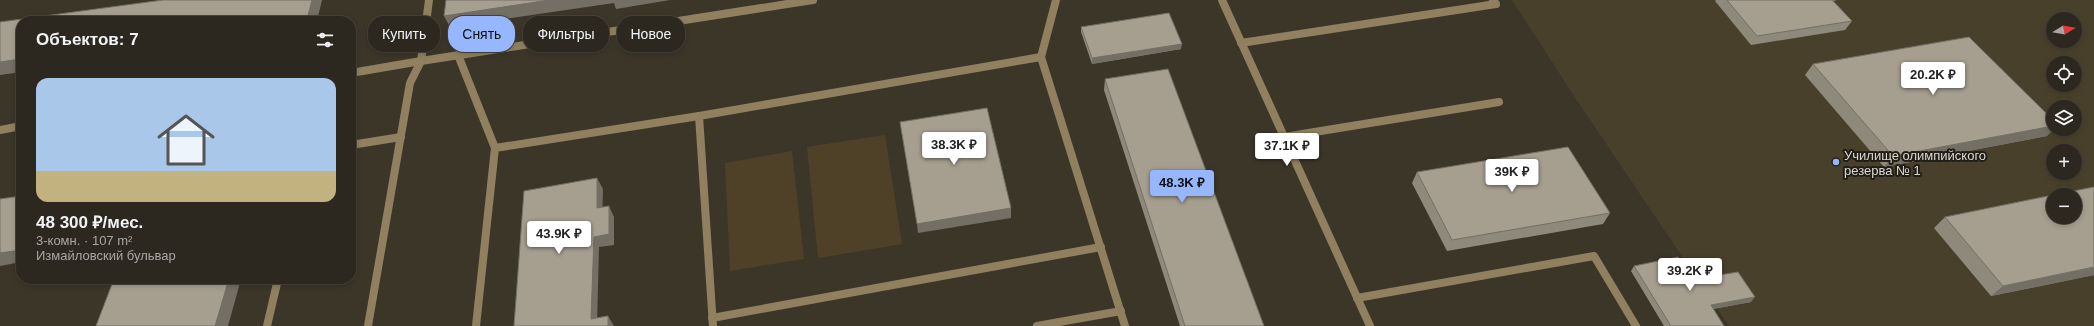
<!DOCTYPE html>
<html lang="ru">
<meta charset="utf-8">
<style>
:root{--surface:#2d281f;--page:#39342c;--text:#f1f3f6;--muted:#a7a6a4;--line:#48443d;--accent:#96b6fd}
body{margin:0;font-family:Helvetica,sans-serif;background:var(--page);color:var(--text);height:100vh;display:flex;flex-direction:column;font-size:15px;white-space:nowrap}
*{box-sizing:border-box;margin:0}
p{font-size:13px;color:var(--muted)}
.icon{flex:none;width:22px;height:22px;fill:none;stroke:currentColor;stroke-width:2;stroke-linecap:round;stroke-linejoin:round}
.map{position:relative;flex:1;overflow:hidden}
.drawer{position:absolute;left:16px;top:16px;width:340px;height:268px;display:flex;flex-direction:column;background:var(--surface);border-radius:16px;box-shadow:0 2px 6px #0003,0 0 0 1px var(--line)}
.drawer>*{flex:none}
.banner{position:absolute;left:368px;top:16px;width:380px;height:36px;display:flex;gap:8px}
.needle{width:26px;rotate:79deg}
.fabs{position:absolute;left:2046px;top:12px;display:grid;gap:8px}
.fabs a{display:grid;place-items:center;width:36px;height:36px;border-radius:50%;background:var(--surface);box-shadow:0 2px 6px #0003,0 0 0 1px var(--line);font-size:20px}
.price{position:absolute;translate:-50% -34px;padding:0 9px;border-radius:4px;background:#fff;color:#222;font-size:13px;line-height:26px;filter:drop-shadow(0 1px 2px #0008)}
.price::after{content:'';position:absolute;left:50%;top:24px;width:12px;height:9px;margin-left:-6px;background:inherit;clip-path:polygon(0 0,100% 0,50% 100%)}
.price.current{background:var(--accent);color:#111}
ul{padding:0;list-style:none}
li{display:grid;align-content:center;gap:8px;height:212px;padding:0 20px}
li span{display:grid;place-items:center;height:124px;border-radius:12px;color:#555}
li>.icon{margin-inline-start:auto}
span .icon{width:72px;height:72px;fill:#fffc;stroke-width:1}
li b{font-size:17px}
h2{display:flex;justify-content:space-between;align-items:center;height:48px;padding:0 20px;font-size:17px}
.tag{padding:0 14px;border-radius:16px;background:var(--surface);box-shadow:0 2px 6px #0003,0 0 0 1px var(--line);font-size:14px;line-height:36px}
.tag.current{background:var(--accent);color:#111}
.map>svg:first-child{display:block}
</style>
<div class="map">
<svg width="2094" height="326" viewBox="0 0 2094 326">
<rect width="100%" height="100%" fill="#3c3629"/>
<path fill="#49402c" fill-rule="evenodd" d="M 1512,0 L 2094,0 L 2094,326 L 1729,326 L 1576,99 ZM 2053,19 L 2075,19 L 2075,41 L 2053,41 ZM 2053,63 L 2075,63 L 2075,85 L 2053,85 ZM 2053,107 L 2075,107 L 2075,129 L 2053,129 ZM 2053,151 L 2075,151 L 2075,173 L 2053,173 ZM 2053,195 L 2075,195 L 2075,217 L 2053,217 Z"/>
<g fill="#4e4127">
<polygon points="885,135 902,244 818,258 807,147"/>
<polygon points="792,151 804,259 730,271 725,163"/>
</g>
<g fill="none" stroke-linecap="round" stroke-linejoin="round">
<g stroke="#908060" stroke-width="8">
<polyline points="429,0 421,61 813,0"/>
<polyline points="1056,0 1041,57 1125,326"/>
<polyline points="1241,43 1496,4 1493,0"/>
<polyline points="458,55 495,148"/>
<polyline points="351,73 421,61"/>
<polyline points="699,116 713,326"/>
<polyline points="0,130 21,126"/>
<polyline points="1284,137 1499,102"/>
<polyline points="351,145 401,137"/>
<polyline points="1357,298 1594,256 1636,326"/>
<polyline points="712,318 1101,247"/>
<polyline points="267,326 278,279"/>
<polyline points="368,326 410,83 421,61"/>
<polyline points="476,326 495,148 699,116 1041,57"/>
<polyline points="1037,326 1121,311"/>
</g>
<polyline stroke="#908060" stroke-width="8" points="1222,0 1370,326"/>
</g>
<g fill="#8f897c">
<polygon points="1716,0 1837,0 1833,1 1852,21 1845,30 1751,45 1715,1"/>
<polygon points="1081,27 1181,49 1092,64 1081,32"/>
<polygon points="1813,64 2047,136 1884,167 1805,75"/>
<polygon points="1105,79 1264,326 1180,326 1104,90"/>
<polygon points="1417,172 1610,213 1603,224 1447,251 1412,183"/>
<polygon points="2094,187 2094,275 1991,296 1934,228 1945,217"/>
<polygon points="1634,266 1751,302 1713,309 1724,326 1664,326 1631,271"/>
</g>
<g fill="#746f65">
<polygon points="312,0 322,0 317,21 291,21"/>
<polygon points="550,0 670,0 616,9 614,3 450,27 444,16"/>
<polygon points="1182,44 1181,49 1092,64 1092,58"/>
<polygon points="21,59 21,72 0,75 0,62"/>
<polygon points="2053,126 2053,129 2054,129 2047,136 1884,167 1893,156"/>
<polygon points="597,178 603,189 602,219 597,208"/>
<polygon points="609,206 614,217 614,245 599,247 597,326 591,319 594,237"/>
<polygon points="1011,208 1011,218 918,233 917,224"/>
<polygon points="21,250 21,262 0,266 0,253"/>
<polygon points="2094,267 2094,275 1991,296 2003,286"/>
<polygon points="229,279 241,279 228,326 215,326"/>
<polygon points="1755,297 1751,302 1707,310 1711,305"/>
<polygon points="608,316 614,326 608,326"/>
</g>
<g fill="#a69f90" stroke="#746f65">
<polygon points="163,0 312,0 307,19 291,21 21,21 21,59 0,62 0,22"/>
<polygon points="446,0 550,0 444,16"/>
<polygon points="1727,0 1832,0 1852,21 1757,36"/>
<polygon points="1169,13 1182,44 1092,58 1081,27"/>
<polygon points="1969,37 2053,120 2053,126 1893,156 1813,64"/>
<polygon points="1168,69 1264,326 1185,326 1105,79"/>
<polygon points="987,108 1011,208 917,224 900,122"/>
<polygon points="1568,147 1610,213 1452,240 1417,172"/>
<polygon points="597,178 597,208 609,206 609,234 594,237 591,319 608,316 608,326 514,326 524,191"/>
<polygon points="2094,187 2094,267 2003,286 1945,217 2053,195 2053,217 2075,217 2075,195 2053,195"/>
<polygon points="21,196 21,250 0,253 0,199"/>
<polygon points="1678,257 1694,279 1738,272 1755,297 1711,305 1724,326 1671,326 1634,266"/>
<polygon points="114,279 229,279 215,326 96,326"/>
</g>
<circle fill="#96b6fd" stroke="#211e18" stroke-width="1.5" cx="1836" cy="162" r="4"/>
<g text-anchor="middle" stroke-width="4" stroke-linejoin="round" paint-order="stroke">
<g font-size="13" fill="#dbd7cf" stroke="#211e18" text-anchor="start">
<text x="1844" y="160">Училище олимпийского<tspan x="1844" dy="15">резерва № 1</tspan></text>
</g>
</g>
</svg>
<div class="fabs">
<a><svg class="needle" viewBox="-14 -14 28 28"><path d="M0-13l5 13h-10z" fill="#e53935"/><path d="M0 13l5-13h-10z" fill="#a7a6a4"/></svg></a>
<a><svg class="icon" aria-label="locate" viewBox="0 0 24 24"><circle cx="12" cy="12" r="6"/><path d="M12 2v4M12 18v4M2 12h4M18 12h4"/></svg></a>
<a><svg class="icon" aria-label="layers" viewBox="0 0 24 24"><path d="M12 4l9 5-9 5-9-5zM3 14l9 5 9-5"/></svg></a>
<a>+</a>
<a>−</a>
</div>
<b class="price" style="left:1933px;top:96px">20.2K ₽</b>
<b class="price" style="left:954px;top:166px">38.3K ₽</b>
<b class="price" style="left:1287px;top:167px">37.1K ₽</b>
<b class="price" style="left:1512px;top:193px">39K ₽</b>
<b class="price current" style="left:1182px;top:204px">48.3K ₽</b>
<b class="price" style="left:559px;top:255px">43.9K ₽</b>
<b class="price" style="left:1690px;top:292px">39.2K ₽</b>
<div class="banner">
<a class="tag">Купить</a>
<a class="tag current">Снять</a>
<a class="tag">Фильтры</a>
<a class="tag">Новое</a>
</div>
<section class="drawer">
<h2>Объектов: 7<svg class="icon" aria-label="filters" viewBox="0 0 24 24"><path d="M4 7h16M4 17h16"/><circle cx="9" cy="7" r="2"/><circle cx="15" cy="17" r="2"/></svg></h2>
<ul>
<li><span style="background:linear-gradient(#a9c7e8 75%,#c2b280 0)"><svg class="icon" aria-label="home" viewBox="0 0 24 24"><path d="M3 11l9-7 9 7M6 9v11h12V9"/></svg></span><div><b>48 300 ₽/мес.</b><p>3-комн. · 107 m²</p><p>Измайловский бульвар</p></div></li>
</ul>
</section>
</div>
